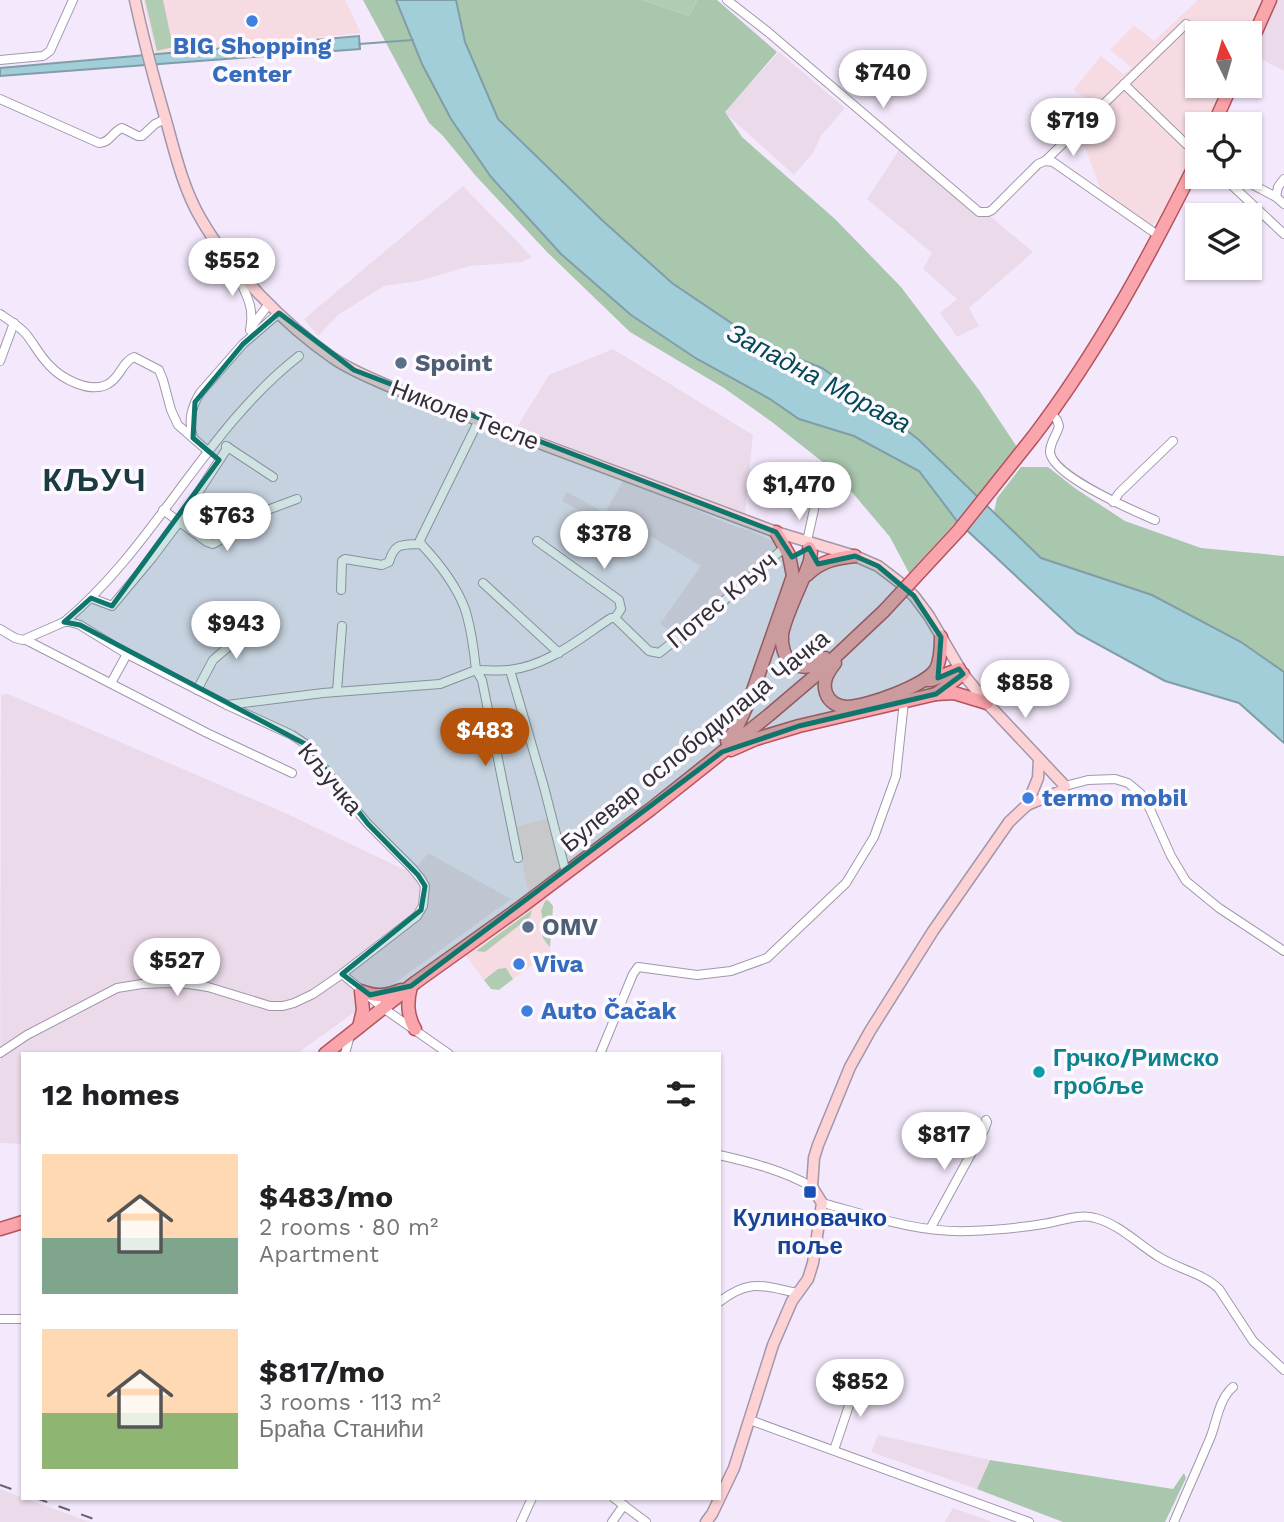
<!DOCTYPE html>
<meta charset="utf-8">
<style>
:root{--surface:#fff;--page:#f6f6f6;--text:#202124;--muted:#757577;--accent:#b45309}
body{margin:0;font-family:"Work Sans",sans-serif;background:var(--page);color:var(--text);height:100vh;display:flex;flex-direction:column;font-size:26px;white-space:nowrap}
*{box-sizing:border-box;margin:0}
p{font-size:23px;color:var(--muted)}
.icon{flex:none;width:38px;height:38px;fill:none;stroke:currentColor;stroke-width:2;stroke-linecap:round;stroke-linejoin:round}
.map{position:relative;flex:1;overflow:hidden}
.side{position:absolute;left:21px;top:1052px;width:700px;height:448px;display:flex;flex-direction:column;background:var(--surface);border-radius:0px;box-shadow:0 2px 5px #0004}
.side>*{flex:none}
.needle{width:46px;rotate:355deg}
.tools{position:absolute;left:1185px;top:21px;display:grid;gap:14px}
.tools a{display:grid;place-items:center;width:77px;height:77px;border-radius:0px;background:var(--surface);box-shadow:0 2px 5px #0004;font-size:35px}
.price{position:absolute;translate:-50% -60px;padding:0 16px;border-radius:24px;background:#fff;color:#222;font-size:23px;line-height:46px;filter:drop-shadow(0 2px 4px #0008)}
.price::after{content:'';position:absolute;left:50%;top:42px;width:21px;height:16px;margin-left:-10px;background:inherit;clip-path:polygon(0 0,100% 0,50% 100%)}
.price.current{background:var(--accent);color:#fff}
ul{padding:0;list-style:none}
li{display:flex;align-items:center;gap:21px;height:175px;padding:0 21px}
li span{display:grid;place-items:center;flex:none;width:196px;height:140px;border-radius:0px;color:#555}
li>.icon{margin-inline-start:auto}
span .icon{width:84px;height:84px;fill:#fffc;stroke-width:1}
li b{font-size:30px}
h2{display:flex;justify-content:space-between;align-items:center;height:84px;padding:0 21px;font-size:30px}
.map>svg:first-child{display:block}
</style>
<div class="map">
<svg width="1284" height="1522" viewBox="0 0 1284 1522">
<rect width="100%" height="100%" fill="#f4e9fc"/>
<g fill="#f6dce2">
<polygon points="143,0 345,0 361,33 156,54"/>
<polygon points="1198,0 1262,0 1248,33 1197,33 1197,86 1224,86 1206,124 1197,124 1197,143 1164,213 1147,231 1104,198 1085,148 1069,131 1096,104 1073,90 1101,56 1123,74 1132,68 1110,50 1134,25 1154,41"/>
<polygon points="550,818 563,867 528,891 515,827"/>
<polygon points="546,897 553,906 550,952 499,990 491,989 465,955"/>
</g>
<g fill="#ebdaea">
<polygon points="1276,0 1284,0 1284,71 1252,54 1266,25"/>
<polygon points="779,52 845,108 821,136 813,153 794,175 724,112"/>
<polygon points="899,150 973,212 984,211 1033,252 969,308 979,326 957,337 940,313 957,299 923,269 932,253 867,199"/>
<polygon points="463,186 532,257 522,262 470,266 419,281 384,286 338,315 318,336 304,319"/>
<polygon points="613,349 753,435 745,515 517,427 549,375"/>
<polygon points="624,479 731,525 751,531 785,547 679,637 660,624 701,566 650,536 644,547 562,501 567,492 605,513"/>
<polygon points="8,694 283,812 403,869 419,865 428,853 511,899 298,1053 23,1054 23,1144 0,1143 1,695"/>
<polygon points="878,1435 990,1460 977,1489 871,1452"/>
<polygon points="0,1489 23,1498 90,1522 0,1522"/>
<polygon points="953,1508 993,1522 945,1522"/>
</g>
<g fill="#b0cdb4">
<polygon points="145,0 163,0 173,47 157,51"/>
<polygon points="642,0 697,0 689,16"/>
<path d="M 548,900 L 553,906 L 550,947 C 547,943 542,939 542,933 C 541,925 544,920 541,911 L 545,901 Z"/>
<polygon points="532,910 530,917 485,952 476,951"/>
<polygon points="506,968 513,979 499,990 491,989 484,980 498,969"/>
</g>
<g fill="#a8c7ad">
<polygon points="363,0 396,0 422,64 451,119 491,177 561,254 631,315 697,359 770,399 799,419 854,436 919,471 957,521 909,573 890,537 834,471 772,422 724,388 630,332 547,252 475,175 443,136 429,123"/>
<polygon points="456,0 642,0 689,16 697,0 717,0 777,52 725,112 742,137 835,219 901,287 979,390 1017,447 977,496 919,440 881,410 822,368 764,345 672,283 603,221 498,119 465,42"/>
<polygon points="1021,467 1048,467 1076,489 1125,521 1201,548 1284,556 1284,672 1241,642 1152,595 1041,558 994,512 997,498"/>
<polygon points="990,1460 1173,1489 1184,1473 1186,1478 1165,1522 1063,1522 977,1489"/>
</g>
<g fill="#a1ced9" stroke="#809ea8" stroke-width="2">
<polygon points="396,0 456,0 465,42 498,119 603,221 672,283 764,345 822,368 881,410 919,440 1041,558 1152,595 1241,642 1284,672 1284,743 1239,703 1165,681 1077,633 957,521 919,471 854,436 799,419 770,399 697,359 631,315 561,254 491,177 451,119 422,64"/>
<polygon points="359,36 360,49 0,76 0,68"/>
</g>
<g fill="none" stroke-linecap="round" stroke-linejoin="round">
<polyline stroke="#809ea8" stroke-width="2" points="359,44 413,40"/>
<defs>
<g id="street">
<polyline points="727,0 768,32 979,212 988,212 992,210 1038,164 1045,161 1053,162 1159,236"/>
<polyline points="0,60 43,56 50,51 73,0"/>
<polyline points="1124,84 1186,144 1197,150"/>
<path d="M 0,99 L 99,143 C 110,143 112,132 122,128 L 138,136 L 142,136 L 155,124 L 165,119"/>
<polyline points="1045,161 1186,24"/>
<polyline points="1223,177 1284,234"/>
<polyline points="1238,177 1276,197 1284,204"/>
<polyline points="1276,197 1278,187 1284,179"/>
<path d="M 237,273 C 245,295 255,304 250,330"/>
<path d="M 0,314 C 9,320 19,326 26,334 C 34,344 40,356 49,365 C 62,379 90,394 108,384 C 120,378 122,362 134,357 L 159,370 L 163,380 L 171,410 L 178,425 L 209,452"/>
<polyline points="252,326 269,304"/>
<polyline points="0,361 14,323"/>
<path d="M 1051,413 L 1057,420 L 1059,426 C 1057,435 1050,442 1050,452 C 1052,476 1134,511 1155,520"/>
<path d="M 193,438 C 188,421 191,408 200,393 L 243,344 L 279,313"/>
<polyline points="226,446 273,477"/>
<polyline points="802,471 817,482 819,487 807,541"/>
<polyline points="1113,502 1119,493 1173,441"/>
<polyline points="163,510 207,542 213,544 217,542 262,512 297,499"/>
<polyline points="537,541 619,600 621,609 615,618"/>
<polyline points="483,583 559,653"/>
<path d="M 341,590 L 342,561 L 345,559 L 382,565 L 389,562 C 395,542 402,545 421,544"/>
<polyline points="91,598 112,606 152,558 179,522 228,447"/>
<path d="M 64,622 C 155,547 205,429 299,356"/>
<polyline points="0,629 15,638 23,640 64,622 70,622 80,625 127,654 227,705 292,735 307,745 350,803 368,824 412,868 421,879 425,886 423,906 417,916 342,974 313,994 294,1003 283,1006 270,1006 208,987 189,984 167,983 142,984 117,988 27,1035 0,1053"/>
<polyline points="26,640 207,733 292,773"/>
<polyline points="510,670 544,787 566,873"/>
<polyline points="111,683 127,654"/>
<polyline points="197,690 213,660 260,620"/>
<polyline points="337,691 342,626"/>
<path d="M 227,705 L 323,693 L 440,684 L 476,670 C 474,650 471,628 465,609 C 456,585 438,562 421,544 L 420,540 L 479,420"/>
<polyline points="1065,786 1088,780 1115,779 1128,783 1140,793 1149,807 1171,856 1186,881 1219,908 1284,951"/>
<path d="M 518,858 L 482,680 L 476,670 C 487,670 499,671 509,670 C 548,666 580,638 611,618 L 615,618 L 649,651 L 659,653 L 710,613 L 785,547"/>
<polyline points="342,974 383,1008 449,1054"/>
<polyline points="345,1054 350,1035"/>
<polyline points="600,1054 633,974 638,967 697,975 731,971 767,958 846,883 874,837 896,776 904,701"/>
<path d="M 719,1155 C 750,1162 785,1171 812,1187"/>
<path d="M 822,1203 C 871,1216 918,1233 969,1231 C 993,1230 1019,1228 1043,1224 C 1059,1222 1079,1213 1095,1218 C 1119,1224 1138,1244 1159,1257 C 1178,1269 1203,1273 1219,1289 L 1253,1341 L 1284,1370"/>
<polyline points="930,1229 984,1130 987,1122 986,1120"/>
<path d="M 719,1302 C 750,1278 763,1286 798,1293"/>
<polyline points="0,1319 23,1319"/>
<polyline points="750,1420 1029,1522"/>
<polyline points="834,1450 858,1379"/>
<polyline points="614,1498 646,1522"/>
<polyline points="521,1522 532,1498"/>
<polyline points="612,1522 624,1505"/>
<path d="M 1174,1522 C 1186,1493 1199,1465 1211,1436 C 1217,1420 1219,1399 1233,1387"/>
</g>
<g id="secondary">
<path d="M 135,0 C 144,42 155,83 167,124 C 176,157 184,190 201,219 C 229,268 286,326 333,358 C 351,371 374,379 395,389 L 776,532 L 855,556 L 878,566 L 899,582 L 914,596 L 929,616 L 963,674 L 987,703 L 1065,786 L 1061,791 L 1027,805"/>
<polyline points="706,1522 712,1514 734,1468 773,1345 792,1301 808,1279 813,1263 822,1203 812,1187 814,1158 818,1145 850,1067 870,1031 933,931 1009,822 1027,805 1038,778 1039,759"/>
</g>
<g id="primary">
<polyline points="1250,45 1270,0"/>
<polyline points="1214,124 1231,86"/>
<path d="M 1033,437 C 1098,352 1149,257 1197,161"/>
<path d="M 809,548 L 811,552 L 810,561 C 803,582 786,613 782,634 C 781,645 784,659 794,664 C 805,670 815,665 825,658"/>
<path d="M 807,575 C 821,561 836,558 855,556"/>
<path d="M 835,663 C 828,672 822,681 826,693 C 829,702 838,707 847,707 C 866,707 927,685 936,669 C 941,659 941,647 941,637"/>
<polyline points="927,680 932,680 959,669"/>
<polyline points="936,694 963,674"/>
<polyline points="727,741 736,729 750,699 793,576 789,555 776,532"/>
<polyline points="731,750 756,739 799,726 936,694 954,693 987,703"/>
<path d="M 411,986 C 407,1002 407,1015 415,1029"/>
<path d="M 359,1027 L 363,1010 L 361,991 C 376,997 386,996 401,990"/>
<polyline points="325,1054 416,982 521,907 651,809 769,715 816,675 884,611"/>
<polyline points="0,1229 23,1222"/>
</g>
</defs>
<use href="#street" stroke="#a297aa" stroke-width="10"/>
<use href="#secondary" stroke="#a297aa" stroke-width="13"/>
<use href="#primary" stroke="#b3545e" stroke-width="15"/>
<use href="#street" stroke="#fff" stroke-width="8"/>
<use href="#secondary" stroke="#fdd2d5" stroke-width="10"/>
<use href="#primary" stroke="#faa4ab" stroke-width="12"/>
<g stroke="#69626d" stroke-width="2" stroke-dasharray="12 12" stroke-linecap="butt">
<polyline points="0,1485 23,1493"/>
<polyline points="36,1498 102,1522"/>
</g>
<defs>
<polyline id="primary-bridge" points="884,611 959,530 1033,437"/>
</defs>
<use href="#primary-bridge" stroke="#b3545e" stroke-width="15" stroke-linecap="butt"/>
<use href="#primary-bridge" stroke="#faa4ab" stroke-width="12"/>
</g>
<path fill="#0f766e" fill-opacity="0.2" stroke="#0f766e" stroke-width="5" stroke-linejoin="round" d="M 279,313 L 354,370 L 776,532 L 792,557 L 809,548 L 818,564 L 855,556 L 878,566 L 914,596 L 941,637 L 938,678 L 959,669 L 963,674 L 936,694 L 799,726 L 722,752 L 411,986 L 370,995 L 342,974 L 421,910 L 425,886 L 418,875 L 368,824 L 307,745 L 80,625 L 64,622 L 91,598 L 112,606 L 219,460 L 193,438 L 195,402 L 243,344 Z"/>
<g fill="#3f7fe0" stroke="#fcfafe" stroke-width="2.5">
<circle cx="252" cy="21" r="7"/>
<circle cx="1028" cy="798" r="7"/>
<circle cx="519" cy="964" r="7"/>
<circle cx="527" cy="1011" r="7"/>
</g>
<g fill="#5c6f8a" stroke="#fcfafe" stroke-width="2.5">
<circle cx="401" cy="363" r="7"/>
<circle cx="528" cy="927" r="7"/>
</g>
<circle fill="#0f9aa8" stroke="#fcfafe" stroke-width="2.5" cx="1039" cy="1072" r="7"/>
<rect fill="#1a4fb4" stroke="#fcfafe" stroke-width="2.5" x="803" y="1185" width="14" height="14" rx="3.5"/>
<g text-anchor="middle" stroke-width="7" stroke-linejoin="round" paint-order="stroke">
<g font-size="24" font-weight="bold" fill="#366cbe" stroke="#fcfafe" text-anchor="start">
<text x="252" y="54" text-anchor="middle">BIG Shopping<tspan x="252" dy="28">Center</tspan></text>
<text x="1042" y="806">termo mobil</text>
<text x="533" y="972">Viva</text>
<text x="541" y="1019">Auto Čačak</text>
</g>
<g font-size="24" font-weight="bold" fill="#4e5e75" stroke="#fcfafe" text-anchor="start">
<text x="415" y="371">Spoint</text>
<text x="542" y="935">OMV</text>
</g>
<g font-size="24" fill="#342f37" stroke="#fcfafe">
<text transform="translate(465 415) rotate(21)" y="8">Николе Тесле</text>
<text transform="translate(722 600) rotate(-40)" y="8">Потес Кључ</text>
<text transform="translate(695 741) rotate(-39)" y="8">Булевар ослободилаца Чачка</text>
<text transform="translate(330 779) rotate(50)" y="8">Кључка</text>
</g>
<g font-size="24" font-weight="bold" fill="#0d838f" stroke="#fcfafe" text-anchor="start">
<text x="1053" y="1066">Грчко/Римско<tspan x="1053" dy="28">гробље</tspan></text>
</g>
<g font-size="24" font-weight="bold" fill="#164399" stroke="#fcfafe">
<text x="810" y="1226">Кулиновачко<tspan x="810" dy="28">поље</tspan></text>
</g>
<g font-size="26" font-style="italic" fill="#044956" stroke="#fcfafe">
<text transform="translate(819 378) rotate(28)" y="9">Западна Морава</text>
</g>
<g font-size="32" font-weight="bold" letter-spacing="2" fill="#1a3b41" stroke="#fcfafe">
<text x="95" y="491">КЉУЧ</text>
</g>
</g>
</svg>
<div class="tools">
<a><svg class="needle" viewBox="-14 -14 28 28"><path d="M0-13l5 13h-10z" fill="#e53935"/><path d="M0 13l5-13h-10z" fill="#757577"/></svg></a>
<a><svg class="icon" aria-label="locate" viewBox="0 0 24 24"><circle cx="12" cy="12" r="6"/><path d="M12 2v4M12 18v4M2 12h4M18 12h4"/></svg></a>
<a><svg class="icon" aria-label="layers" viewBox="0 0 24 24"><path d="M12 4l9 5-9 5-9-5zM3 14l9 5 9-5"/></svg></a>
</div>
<b class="price" style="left:883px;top:110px">$740</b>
<b class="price" style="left:1073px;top:158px">$719</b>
<b class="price" style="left:232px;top:298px">$552</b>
<b class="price" style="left:799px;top:522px">$1,470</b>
<b class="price" style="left:227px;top:553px">$763</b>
<b class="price" style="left:604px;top:571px">$378</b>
<b class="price" style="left:236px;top:661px">$943</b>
<b class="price" style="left:1025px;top:720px">$858</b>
<b class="price current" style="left:485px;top:768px">$483</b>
<b class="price" style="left:177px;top:998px">$527</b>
<b class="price" style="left:944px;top:1172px">$817</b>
<b class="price" style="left:860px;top:1419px">$852</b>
<section class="side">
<h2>12 homes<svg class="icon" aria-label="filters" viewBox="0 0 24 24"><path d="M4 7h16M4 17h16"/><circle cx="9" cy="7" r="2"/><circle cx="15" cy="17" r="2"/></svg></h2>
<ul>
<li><span style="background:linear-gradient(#ffd9b3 60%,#7fa58c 0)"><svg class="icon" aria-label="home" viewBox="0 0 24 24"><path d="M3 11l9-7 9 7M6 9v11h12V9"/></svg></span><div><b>$483/mo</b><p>2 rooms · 80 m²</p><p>Apartment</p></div></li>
<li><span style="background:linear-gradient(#ffd9b3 60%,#8fb573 0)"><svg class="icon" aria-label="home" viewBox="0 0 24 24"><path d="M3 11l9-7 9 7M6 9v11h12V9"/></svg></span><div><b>$817/mo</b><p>3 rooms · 113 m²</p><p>Браћа Станићи</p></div></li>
</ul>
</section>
</div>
